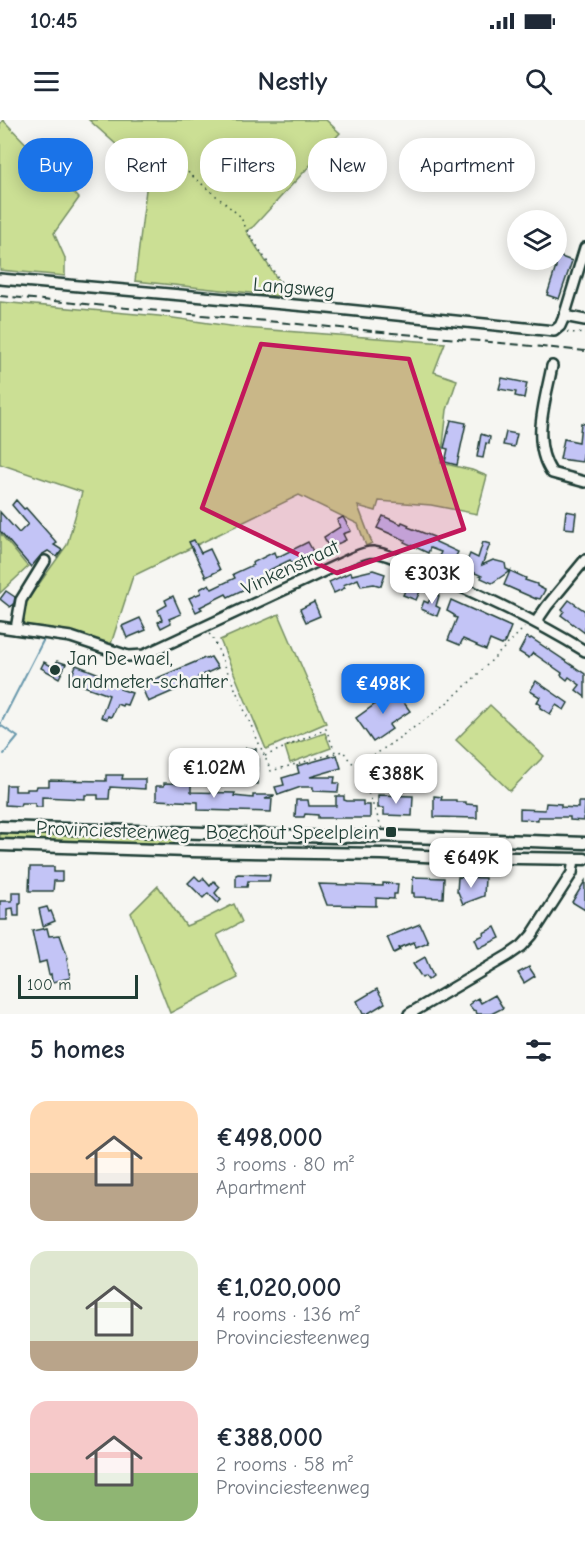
<!DOCTYPE html>
<meta charset="utf-8">
<style>
:root{--surface:#fff;--page:#f6f6f7;--text:#1f2937;--muted:#747a83;--accent:#1a73e8}
body{margin:0;font-family:"Comic Neue",sans-serif;background:var(--page);color:var(--text);height:100vh;display:flex;flex-direction:column;font-size:22px;white-space:nowrap}
*{box-sizing:border-box;margin:0}
p{font-size:20px;color:var(--muted)}
.icon{flex:none;width:33px;height:33px;fill:none;stroke:currentColor;stroke-width:2;stroke-linecap:round;stroke-linejoin:round}
.map{position:relative;height:894px;overflow:hidden}
.drawer{display:flex;flex-direction:column;background:var(--surface);flex:1}
.drawer>*{flex:none}
.top-card{position:absolute;left:18px;top:18px;width:549px;height:54px;display:flex;gap:12px}
.tools{position:absolute;left:507px;top:90px;display:grid;gap:12px}
.tools a{display:grid;place-items:center;width:60px;height:60px;border-radius:50%;background:var(--surface);box-shadow:0 3px 15px #0003;font-size:30px}
.scale{position:absolute;left:18px;bottom:15px;width:120px;box-sizing:border-box;padding-left:6px;border:3px solid #1f3d34;border-top:0;font-size:16px;line-height:21px;white-space:nowrap;color:#1f3d34;-webkit-text-stroke:4px #f6f6f2;paint-order:stroke}
.price{position:absolute;translate:-50% -51px;padding:0 14px;border-radius:12px;background:#fff;color:#222;font-size:20px;line-height:39px;filter:drop-shadow(0 2px 3px #0008)}
.price::after{content:'';position:absolute;left:50%;top:36px;width:18px;height:14px;margin-left:-9px;background:inherit;clip-path:polygon(0 0,100% 0,50% 100%)}
.price.active{background:var(--accent);color:#fff}
ul{padding:0;list-style:none}
li{display:flex;align-items:center;gap:18px;height:150px;padding:0 30px}
li span{display:grid;place-items:center;flex:none;width:168px;height:120px;border-radius:18px;color:#555}
li>.icon{margin-inline-start:auto}
span .icon{width:72px;height:72px;fill:#fffc;stroke-width:1}
li b{font-size:26px}
h2{display:flex;justify-content:space-between;align-items:center;height:72px;padding:0 30px;font-size:26px}
.chip{padding:0 21px;border-radius:24px;background:var(--surface);box-shadow:0 3px 15px #0003;font-size:21px;line-height:54px}
.chip.active{background:var(--accent);color:#fff}
.status{display:flex;justify-content:space-between;align-items:center;height:42px;padding:0 30px;background:var(--surface);direction:ltr}
.status svg{height:16px;fill:currentColor}
header{display:flex;justify-content:space-between;align-items:center;height:78px;padding:0 30px;background:var(--surface);font-size:27px;font-weight:800}
.map>svg:first-child{display:block}
</style>
<div class="status"><b>10:45</b><svg viewBox="0 0 49 12"><path d="M0 12V9h3v3zM5 12V6h3v6zM10 12V3h3v9zM15 12V0h3v12zM26 1h20v11H26zM47 4h2v5h-2z"/></svg></div>
<header><svg class="icon" aria-label="menu" viewBox="0 0 24 24"><path d="M4 6h16M4 12h16M4 18h16"/></svg>Nestly<svg class="icon" aria-label="search" viewBox="0 0 24 24"><circle cx="10" cy="10" r="6"/><path d="M15 15l6 6"/></svg></header>
<div class="map">
<svg width="585" height="894" viewBox="0 0 585 894">
<rect width="100%" height="100%" fill="#f6f6f2"/>
<filter id="ink" filterUnits="userSpaceOnUse"><feTurbulence type="fractalNoise" baseFrequency=".0167" numOctaves="2"/><feDisplacementMap in="SourceGraphic" scale="12" xChannelSelector="R" yChannelSelector="G"/><feConvolveMatrix kernelMatrix="1 2 1 2 8 2 1 2 1" color-interpolation-filters="sRGB"/></filter>
<g filter="url(#ink)">
<g fill="#cbdf94" stroke="#758e64" stroke-width="1.5">
<polygon points="3,0 79,78 54,113 65,138 65,156 0,150 0,4"/>
<polygon points="89,0 326,0 340,13 253,107 246,111 289,177 135,161 148,53"/>
<polygon points="0,182 159,196 244,208 445,223 434,252 457,260 447,290 441,343 472,350 487,356 477,394 431,385 379,381 376,391 358,386 372,423 366,426 358,404 299,375 133,456 110,527 71,513 23,505 26,482 67,425 82,372 0,344"/>
<polygon points="0,413 28,447 0,473"/>
<polygon points="279,494 326,603 266,629 220,520"/>
<polygon points="490,585 544,636 510,671 456,620"/>
<polygon points="325,613 331,628 290,643 285,627"/>
<polygon points="0,712 173,717 175,720 173,724 0,719"/>
<polygon points="158,766 186,806 206,798 234,784 242,802 217,815 238,858 170,893 131,793"/>
</g>
<g fill="none" stroke-linecap="round" stroke-linejoin="round">
<polyline stroke="#6a99ad" stroke-width="2" points="4,634 18,617 0,605 46,515"/>
</g>
<g fill="#c3c4f6" stroke="#1f3d34" stroke-width="1.5">
<polygon points="556,135 572,141 559,179 547,175 556,147"/>
<polygon points="502,258 527,263 524,278 515,276 516,272 499,269"/>
<polygon points="451,300 466,303 457,345 445,342 448,329 444,328"/>
<polygon points="581,303 585,304 585,322 582,342 560,339 564,319 579,322"/>
<polygon points="506,312 517,314 514,327 503,325"/>
<polygon points="481,314 490,317 489,324 486,323 483,338 477,337"/>
<polygon points="16,380 24,389 26,388 57,423 54,425 62,430 57,437 48,431 41,435 31,447 0,411 0,392 19,413 28,404 12,385"/>
<polygon points="566,391 576,393 574,409 564,408"/>
<polygon points="383,396 401,404 402,402 409,405 408,407 434,417 433,420 436,421 436,422 458,432 453,442 445,439 439,450 434,448 441,432 430,428 428,433 404,422 405,420 377,408"/>
<polygon points="343,397 351,411 343,414 346,420 329,428 324,417 340,407 337,400"/>
<polygon points="194,420 201,433 210,429 220,450 206,457 189,422"/>
<polygon points="308,422 315,435 308,438 307,436 292,443 290,440 265,452 266,454 249,462 251,466 228,477 226,474 200,487 202,489 196,492 189,478 201,473 200,469 209,464 212,469 235,458 233,454 253,445 252,443 274,432 276,438"/>
<polygon points="483,422 490,424 482,445 493,440 505,443 506,449 526,458 525,460 537,464 537,466 545,470 540,479 536,478 536,479 504,465 510,451 492,463 481,458 482,456 464,448 470,434 478,438"/>
<polygon points="373,450 385,454 381,466 374,464 361,466 358,459 343,465 345,468 334,473 329,462 351,452 352,455"/>
<polygon points="409,462 422,467 416,480 403,475"/>
<polygon points="6,471 15,477 14,483 10,487 0,479"/>
<polygon points="433,473 439,476 436,486 440,488 437,496 421,489 424,481 428,483"/>
<polygon points="173,476 181,494 169,499 171,503 161,508 158,502 162,500 158,490 167,485 165,480"/>
<polygon points="451,480 511,507 505,522 502,525 490,520 486,530 476,526 477,525 463,519 460,525 448,520 457,498 454,497 454,495 447,491"/>
<polygon points="569,480 585,491 585,513 561,495 564,491 562,489"/>
<polygon points="314,482 320,496 306,502 300,489"/>
<polygon points="140,498 146,510 127,518 122,506"/>
<polygon points="527,517 530,519 531,518 585,554 585,577 576,570 580,565 569,557 567,560 561,555 562,553 533,533 529,538 519,532"/>
<polygon points="211,537 218,548 198,557 199,560 148,582 141,565 205,538 206,539"/>
<polygon points="57,541 66,544 59,558 41,548 44,542 55,548"/>
<polygon points="76,545 102,555 100,561 112,565 114,561 122,563 120,569 132,573 127,585 123,584 122,586 117,584 111,597 108,596 107,599 101,597 109,575 70,561"/>
<polygon points="536,561 568,583 564,590 556,585 550,594 540,588 541,585 537,582 540,577 530,571"/>
<polygon points="392,566 410,591 389,605 392,609 373,622 356,598 385,577 382,573"/>
<polygon points="246,628 256,629 256,639 259,639 258,664 239,663 240,632 246,632"/>
<polygon points="337,635 341,648 310,657 335,657 334,663 339,663 338,672 313,671 313,667 301,667 278,675 275,667 284,665 282,658 299,653 297,646"/>
<polygon points="106,655 123,655 122,659 145,659 145,669 110,667 109,679 98,679 98,675 85,675 85,679 42,677 42,687 35,687 35,683 21,683 20,686 5,685 6,665 15,665 15,671 27,671 27,669 36,669 37,666 49,666 49,660 106,661"/>
<polygon points="164,663 191,664 191,672 235,673 234,676 253,678 253,675 274,675 274,676 265,679 272,679 271,692 198,690 198,682 156,680 156,666 164,666"/>
<polygon points="378,675 413,676 412,696 384,695 384,688 378,688"/>
<polygon points="336,676 344,676 344,680 347,681 363,681 363,685 370,685 370,698 318,698 318,695 305,694 304,697 295,697 296,680 308,680 309,686 336,686"/>
<polygon points="434,676 442,677 441,680 456,680 456,682 466,682 466,684 477,685 477,698 434,697"/>
<polygon points="578,682 585,682 584,701 570,700 570,697 538,697 538,700 520,699 520,689 545,690 546,683 561,684 561,687 578,688"/>
<polygon points="30,747 54,747 54,752 62,752 62,761 54,761 53,771 29,771"/>
<polygon points="238,754 270,755 269,761 248,761 247,767 236,767 236,755"/>
<polygon points="195,756 200,761 203,758 210,766 214,761 220,767 215,773 221,780 218,783 208,773 203,778 188,763"/>
<polygon points="413,757 444,758 443,778 414,777 414,773 412,773"/>
<polygon points="458,757 485,758 484,776 463,784 458,772 457,772"/>
<polygon points="585,761 585,790 572,782"/>
<polygon points="383,763 398,764 397,774 394,774 394,779 376,778 376,786 327,785 319,764 383,766"/>
<polygon points="12,772 21,772 21,783 19,783 19,796 14,796 13,788 7,789 7,800 0,800 0,781 12,781"/>
<polygon points="47,787 49,792 51,791 55,801 43,806 39,789"/>
<polygon points="420,804 428,822 416,827 414,822 399,828 400,830 394,833 387,817"/>
<polygon points="495,807 500,818 479,828 475,819 484,815 483,813"/>
<polygon points="47,808 49,816 60,815 68,838 67,839 70,858 52,862 51,854 49,855 46,841 39,843 32,811"/>
<polygon points="425,837 433,856 428,860 425,856 422,858 413,844"/>
<polygon points="529,847 535,856 524,863 518,853"/>
<polygon points="377,869 385,883 367,894 363,894 357,881"/>
<polygon points="495,875 503,888 491,894 477,894 476,891 473,890 469,885 472,883 471,882 478,878 481,883"/>
</g>
<g fill="none" stroke-linecap="round" stroke-linejoin="round">
<defs>
<g id="minor">
<polyline points="0,159 328,188 554,211 560,206 564,197 585,128"/>
<polyline points="564,196 585,200"/>
<path d="M 552,246 C 546,279 530,322 552,353 L 585,362"/>
<polyline points="536,502 547,486 585,440"/>
<path d="M 0,507 L 71,517 L 128,536 L 144,535 L 352,438 C 359,435 365,432 373,432 C 387,433 412,446 425,451 C 481,475 533,499 585,531"/>
<polyline points="16,509 21,480 45,441"/>
<polyline points="409,894 509,835 522,826 532,815 572,753 574,739"/>
</g>
<g id="major">
<polyline points="0,707 335,717 382,716 585,723"/>
<polyline points="0,725 189,731 382,734 444,737 585,739"/>
</g>
</defs>
<use href="#minor" stroke="#1f3d34" stroke-width="14"/>
<use href="#major" stroke="#1f3d34" stroke-width="15"/>
<g stroke="#1f3d34" stroke-width="1.5" stroke-dasharray="1.5 4.5" stroke-linecap="butt">
<polyline points="165,33 240,96 248,112 290,176"/>
<polyline points="567,212 585,214"/>
<polyline points="209,514 212,516 271,651 343,631 350,641 358,647 382,708"/>
<polyline points="265,636 326,609 335,632"/>
<polyline points="359,646 440,589 471,561 525,507"/>
</g>
<use href="#minor" stroke="#f6f6f2" stroke-width="9"/>
<use href="#major" stroke="#f6f6f2" stroke-width="10"/>
<polyline stroke="#1f3d34" stroke-width="2" stroke-dasharray="9 4.5" stroke-linecap="butt" points="0,176 585,231"/>
</g>
</g>
<path fill="#c2185b" fill-opacity="0.2" stroke="#c2185b" stroke-width="4.5" stroke-linejoin="round" d="M 261,224 L 409,239 L 464,409 L 337,453 L 202,388 Z"/>
<g fill="#1f3d34" stroke="#f6f6f2" stroke-width="2">
<circle cx="55" cy="550" r="6"/>
<rect x="385" y="706" width="12" height="12" rx="3"/>
</g>
<g text-anchor="middle" stroke-width="5" stroke-linejoin="round" paint-order="stroke">
<g font-size="20" fill="#1f3d34" stroke="#f6f6f2">
<text transform="translate(294 167) rotate(5)" y="7">Langsweg</text>
<text transform="translate(290 447) rotate(-25)" y="7">Vinkenstraat</text>
<text transform="translate(113 710) rotate(2)" y="7">Provinciesteenweg</text>
</g>
<g font-size="20" fill="#1f3d34" stroke="#f6f6f2" text-anchor="start">
<text x="67" y="545">Jan De wael,<tspan x="67" dy="23">landmeter-schatter</tspan></text>
<text x="379" y="719" text-anchor="end">Boechout Speelplein</text>
</g>
</g>
</svg>
<div class="tools">
<a><svg class="icon" aria-label="layers" viewBox="0 0 24 24"><path d="M12 4l9 5-9 5-9-5zM3 14l9 5 9-5"/></svg></a>
</div>
<div class="scale">100 m</div>
<b class="price" style="left:432px;top:485px">€303K</b>
<b class="price active" style="left:383px;top:595px">€498K</b>
<b class="price" style="left:214px;top:679px">€1.02M</b>
<b class="price" style="left:396px;top:685px">€388K</b>
<b class="price" style="left:471px;top:769px">€649K</b>
<div class="top-card">
<a class="chip active">Buy</a>
<a class="chip">Rent</a>
<a class="chip">Filters</a>
<a class="chip">New</a>
<a class="chip">Apartment</a>
</div>
</div>
<section class="drawer">
<h2>5 homes<svg class="icon" aria-label="filters" viewBox="0 0 24 24"><path d="M4 7h16M4 17h16"/><circle cx="9" cy="7" r="2"/><circle cx="15" cy="17" r="2"/></svg></h2>
<ul>
<li><span style="background:linear-gradient(#ffd9b3 60%,#b9a48a 0)"><svg class="icon" aria-label="home" viewBox="0 0 24 24"><path d="M3 11l9-7 9 7M6 9v11h12V9"/></svg></span><div><b>€498,000</b><p>3 rooms · 80 m²</p><p>Apartment</p></div></li>
<li><span style="background:linear-gradient(#dfe7d0 75%,#b9a48a 0)"><svg class="icon" aria-label="home" viewBox="0 0 24 24"><path d="M3 11l9-7 9 7M6 9v11h12V9"/></svg></span><div><b>€1,020,000</b><p>4 rooms · 136 m²</p><p>Provinciesteenweg</p></div></li>
<li><span style="background:linear-gradient(#f6c9c9 60%,#8fb573 0)"><svg class="icon" aria-label="home" viewBox="0 0 24 24"><path d="M3 11l9-7 9 7M6 9v11h12V9"/></svg></span><div><b>€388,000</b><p>2 rooms · 58 m²</p><p>Provinciesteenweg</p></div></li>
</ul>
</section>
